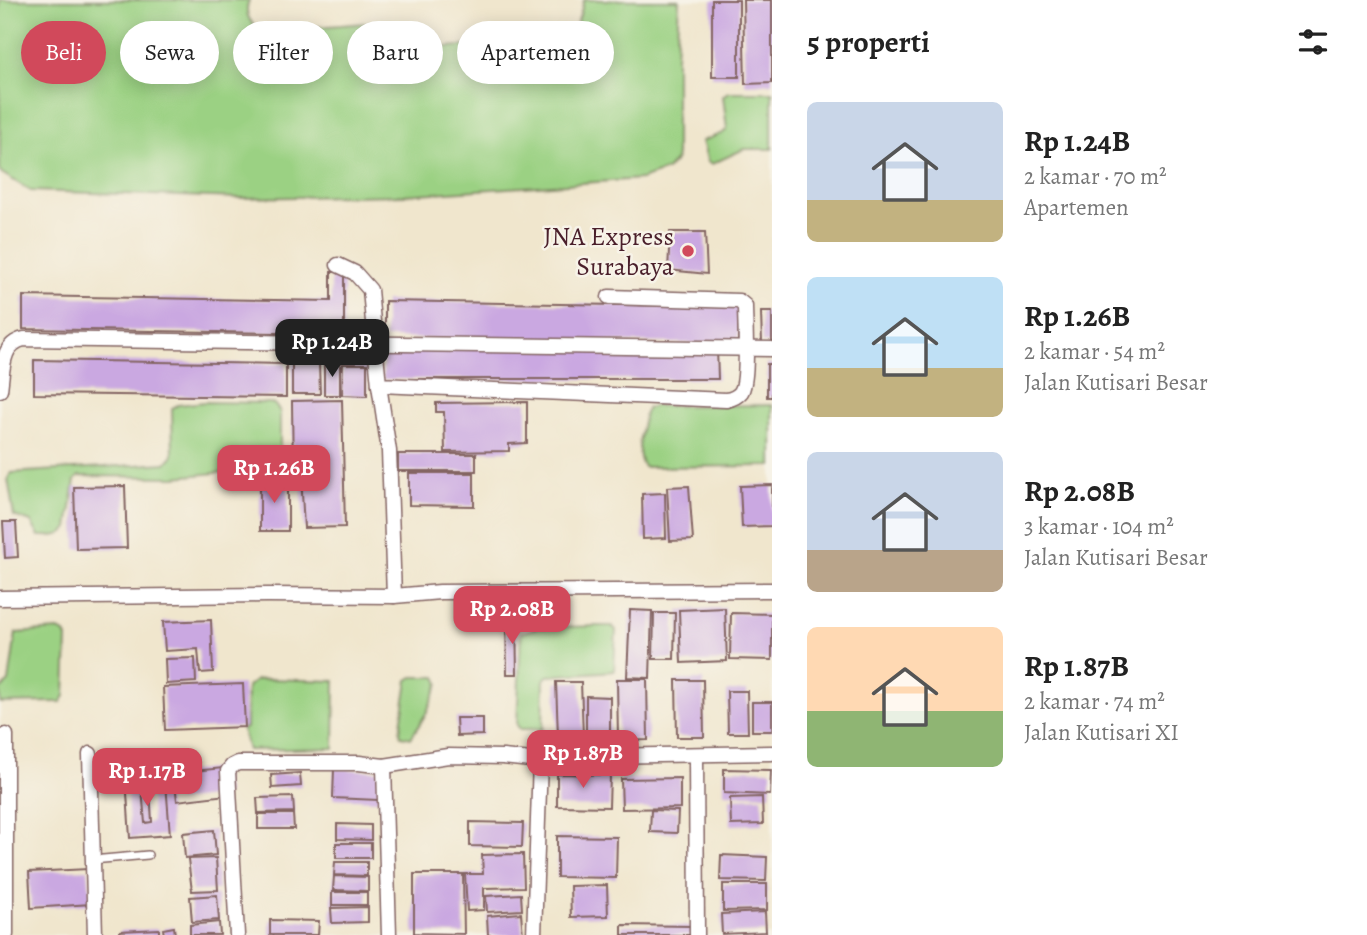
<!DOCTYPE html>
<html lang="id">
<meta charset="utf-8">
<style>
:root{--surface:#fff;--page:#f6f6f6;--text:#222;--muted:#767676;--accent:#d1495b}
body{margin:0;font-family:Alegreya,serif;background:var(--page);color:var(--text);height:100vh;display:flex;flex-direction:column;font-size:26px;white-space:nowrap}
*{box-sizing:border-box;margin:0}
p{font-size:23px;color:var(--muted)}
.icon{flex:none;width:38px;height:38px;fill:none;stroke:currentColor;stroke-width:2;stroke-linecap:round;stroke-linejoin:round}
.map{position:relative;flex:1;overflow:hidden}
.sheet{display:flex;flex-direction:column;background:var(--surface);width:595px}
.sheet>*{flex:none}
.hud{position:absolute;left:21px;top:21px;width:646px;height:63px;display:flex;gap:14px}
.price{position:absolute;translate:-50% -60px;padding:0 16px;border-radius:14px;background:var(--accent);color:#fff;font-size:23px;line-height:46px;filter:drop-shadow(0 2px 4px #0008)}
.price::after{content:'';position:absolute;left:50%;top:42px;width:21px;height:16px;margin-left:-10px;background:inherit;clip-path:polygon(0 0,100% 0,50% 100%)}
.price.active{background:#222;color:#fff}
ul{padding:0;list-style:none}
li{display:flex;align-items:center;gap:21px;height:175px;padding:0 35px}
li span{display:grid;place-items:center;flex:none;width:196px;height:140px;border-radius:10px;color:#555}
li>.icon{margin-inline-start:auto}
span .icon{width:84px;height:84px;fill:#fffc;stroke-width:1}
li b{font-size:30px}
h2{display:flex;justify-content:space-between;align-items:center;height:84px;padding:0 35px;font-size:30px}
.pill{padding:0 24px;border-radius:32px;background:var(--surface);box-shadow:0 4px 18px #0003;font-size:24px;line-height:63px}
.pill.active{background:var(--accent);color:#fff}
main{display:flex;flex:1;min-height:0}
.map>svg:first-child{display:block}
</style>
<main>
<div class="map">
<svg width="772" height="935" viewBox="0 0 772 935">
<rect width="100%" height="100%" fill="#f7f3e8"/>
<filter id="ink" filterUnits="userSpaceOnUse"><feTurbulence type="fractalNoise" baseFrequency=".0143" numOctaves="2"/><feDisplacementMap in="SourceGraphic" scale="14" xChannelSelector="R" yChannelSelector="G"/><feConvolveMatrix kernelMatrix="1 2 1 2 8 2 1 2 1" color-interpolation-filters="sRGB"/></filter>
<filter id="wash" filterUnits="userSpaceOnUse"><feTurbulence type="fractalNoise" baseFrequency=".00686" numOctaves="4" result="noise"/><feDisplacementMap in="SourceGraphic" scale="28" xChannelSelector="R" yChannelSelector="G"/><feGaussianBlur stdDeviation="1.57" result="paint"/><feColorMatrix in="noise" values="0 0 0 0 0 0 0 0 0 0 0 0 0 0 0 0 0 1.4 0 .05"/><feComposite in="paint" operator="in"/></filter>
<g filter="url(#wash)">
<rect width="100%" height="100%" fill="#f0e6cd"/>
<g fill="#9bd183" stroke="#727857" stroke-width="2">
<path d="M 0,0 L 249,0 C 243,15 251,27 266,31 L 392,21 L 401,27 L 403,43 L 412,49 L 552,41 C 577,36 578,23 584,0 L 679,0 L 676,58 L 676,160 L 667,170 L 641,179 L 403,195 L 241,198 L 31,191 L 0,172 Z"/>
<polygon points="728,92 772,92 772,149 744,149 712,164 708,162 702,141 723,133 727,129 723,96"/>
<path d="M 204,402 L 269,403 L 274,404 L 280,412 L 280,464 L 278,467 L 175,477 L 79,476 L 75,480 L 68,528 C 61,538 50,536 39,536 L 31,522 L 14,516 L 8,479 L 11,473 L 166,463 L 173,455 L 172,408 L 178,405 Z"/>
<path d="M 772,405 L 772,466 L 644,467 C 634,454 642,428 645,413 L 648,408 L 655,406 Z"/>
<polygon points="599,626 612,626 616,630 614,671 547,676 544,680 543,729 520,729 517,725 521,633 537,628"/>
<polygon points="58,630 65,633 67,638 65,696 61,702 57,702 0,703 0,690 9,682 16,633"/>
<polygon points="413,677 436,677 439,683 427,712 411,738 401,736 400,732 408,680"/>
<polygon points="268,679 335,681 334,748 248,750 242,729 246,728 247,687 256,680"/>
</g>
<g id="blocks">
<g fill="#caa8e1" fill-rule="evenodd">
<rect x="712" y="0" width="27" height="77"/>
<polygon points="743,0 772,0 772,83 745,84"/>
<polygon points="670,232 705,232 707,274 668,270"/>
<polygon points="331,272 344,272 344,334 23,329 23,296 331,301"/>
<polygon points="385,301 739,307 738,344 385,338"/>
<polygon points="761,312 772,312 772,344 762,343"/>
<polygon points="383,347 717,348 718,379 383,379"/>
<polygon points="34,360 286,364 286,397 34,394"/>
<rect x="324" y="363" width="16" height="32"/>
<polygon points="292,364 319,364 320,394 292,394"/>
<polygon points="343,364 367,364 367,396 342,395"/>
<rect x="767" y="364" width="5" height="33"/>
<polygon points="342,400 345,527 304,528 301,475 293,475 292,401"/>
<polygon points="527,402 527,443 509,444 509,451 445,452 444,412 436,412 436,403"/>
<rect x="398" y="454" width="78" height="17"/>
<polygon points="409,473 474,473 474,506 409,505"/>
<rect x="260" y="480" width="28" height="51"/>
<polygon points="772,485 772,526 742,527 740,486"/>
<polygon points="125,486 127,548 76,549 74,487"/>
<polygon points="689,486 693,540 670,541 667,487"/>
<polygon points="665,493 666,538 643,539 642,494"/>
<polygon points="3,522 16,522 18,557 5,558"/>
<polygon points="725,608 727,661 681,663 679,610"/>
<polygon points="630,610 652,611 650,678 627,677"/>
<polygon points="654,613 675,613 674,659 653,659"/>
<polygon points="731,613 772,614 772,660 730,659"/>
<polygon points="506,618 516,618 517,674 507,674"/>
<polygon points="211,620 213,672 200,673 198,649 165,651 163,622"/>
<polygon points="195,658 196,682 166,684 165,659"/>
<polygon points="617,679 647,679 648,740 618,741"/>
<polygon points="676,680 703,680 704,737 677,737"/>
<polygon points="556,682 581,682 583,736 558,736"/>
<polygon points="243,684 245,727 165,730 163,687"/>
<polygon points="727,691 747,691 748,733 728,733"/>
<polygon points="586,696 610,697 610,732 586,732"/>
<rect x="752" y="702" width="20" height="29"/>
<polygon points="456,718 483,718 483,735 457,736"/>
<polygon points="223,768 227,795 177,801 174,773"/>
<polygon points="334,769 379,771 378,800 333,798"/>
<polygon points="724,769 771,770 770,795 724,793"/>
<polygon points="300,773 301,786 272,788 271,775"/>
<polygon points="557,774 610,775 609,807 557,806"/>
<path d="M 153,776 L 154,784 L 166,783 L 170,835 L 130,838 L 126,778 ZM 142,789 L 150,789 L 152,822 L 145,823 Z"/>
<polygon points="680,778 680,808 622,809 621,779"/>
<polygon points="293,797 294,812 258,813 257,798"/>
<polygon points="762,797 763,824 731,825 730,798"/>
<polygon points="651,810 678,811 677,833 650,832"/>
<polygon points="258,814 293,814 294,829 258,829"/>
<polygon points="470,822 523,823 522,847 470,846"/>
<polygon points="337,824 371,825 371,840 337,839"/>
<polygon points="214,830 216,855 185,858 183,833"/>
<polygon points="557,836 617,837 616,878 557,877"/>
<rect x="336" y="843" width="35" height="15"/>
<polygon points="523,854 524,887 484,888 484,910 467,911 465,874 483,874 482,855"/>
<polygon points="721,855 767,857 766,881 720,880"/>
<polygon points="216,858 218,890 192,891 188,859"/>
<polygon points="335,862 367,862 367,876 334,875"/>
<polygon points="88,869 91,904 31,908 29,872"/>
<polygon points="414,874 463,874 464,934 414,933"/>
<polygon points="334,876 368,877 368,891 333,890"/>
<polygon points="723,884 767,884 767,910 723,911"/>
<polygon points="607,885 608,916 571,917 570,886"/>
<rect x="332" y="892" width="35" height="13"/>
<polygon points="521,894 522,910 487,912 486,896"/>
<polygon points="217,895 219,920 192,922 190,897"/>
<polygon points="368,907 368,922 332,923 331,908"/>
<polygon points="765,912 766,932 722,934 721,914"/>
<polygon points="521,913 523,935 488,935 487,916"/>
<polygon points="270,920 319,921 318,935 270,935"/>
<polygon points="219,922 220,935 190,935 190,925"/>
<polygon points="622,925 693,926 693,935 622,935"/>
<polygon points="174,927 175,935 164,935 163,929"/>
<polygon points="159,929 159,935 120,935 120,931"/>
</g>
</g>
</g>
<g filter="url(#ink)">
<use href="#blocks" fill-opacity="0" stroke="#846564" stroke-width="2"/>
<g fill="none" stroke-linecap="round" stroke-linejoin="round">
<defs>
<polyline id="lane" points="92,860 148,855"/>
<g id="street">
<path d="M 338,265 L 355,273 L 370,290 L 379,385 L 726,400 C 732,399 737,397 741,392 C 749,380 745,322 745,306 L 739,301 L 609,297"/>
<polyline points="379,385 389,451 394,596"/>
<path d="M 0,390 C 3,369 1,344 24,339 L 772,349"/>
<polyline points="0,598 268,595 394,596 440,592 772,590"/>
<polyline points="90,754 95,935"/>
<polyline points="696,756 697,935"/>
<polyline points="384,766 389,935"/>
<polyline points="6,935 6,735"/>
<polyline points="237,935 228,771 232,766 238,763 359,763 384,766 448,756 503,757 540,761 602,756 772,753"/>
<polyline points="534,935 540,761"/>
</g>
</defs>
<use href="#lane" stroke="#846564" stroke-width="10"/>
<use href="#street" stroke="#846564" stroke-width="17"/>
<use href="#lane" stroke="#fff" stroke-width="7"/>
<use href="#street" stroke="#fff" stroke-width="14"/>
</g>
</g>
<circle fill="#d1495b" stroke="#f7f3e8" stroke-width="2.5" cx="688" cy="251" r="7"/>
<g text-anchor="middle" stroke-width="5" stroke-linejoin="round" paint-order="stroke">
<g font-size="26" fill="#4a1f2b" stroke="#f7f3e8" text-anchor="end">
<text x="674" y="245">JNA Express<tspan x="674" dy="30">Surabaya</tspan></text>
</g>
</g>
</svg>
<b class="price active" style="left:332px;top:379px">Rp 1.24B</b>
<b class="price" style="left:274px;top:505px">Rp 1.26B</b>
<b class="price" style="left:512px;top:646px">Rp 2.08B</b>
<b class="price" style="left:583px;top:790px">Rp 1.87B</b>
<b class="price" style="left:147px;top:808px">Rp 1.17B</b>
<div class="hud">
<a class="pill active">Beli</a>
<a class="pill">Sewa</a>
<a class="pill">Filter</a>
<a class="pill">Baru</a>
<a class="pill">Apartemen</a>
</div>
</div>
<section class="sheet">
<h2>5 properti<svg class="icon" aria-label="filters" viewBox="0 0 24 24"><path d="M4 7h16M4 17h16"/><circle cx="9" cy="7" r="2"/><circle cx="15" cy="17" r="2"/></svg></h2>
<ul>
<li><span style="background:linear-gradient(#c9d6e8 70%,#c2b280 0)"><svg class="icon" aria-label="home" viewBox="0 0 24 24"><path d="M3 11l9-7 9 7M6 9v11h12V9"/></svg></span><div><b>Rp 1.24B</b><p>2 kamar · 70 m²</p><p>Apartemen</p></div></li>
<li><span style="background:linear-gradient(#bfe0f5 65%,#c2b280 0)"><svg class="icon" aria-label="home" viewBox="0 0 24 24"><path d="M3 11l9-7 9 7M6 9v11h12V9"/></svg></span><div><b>Rp 1.26B</b><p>2 kamar · 54 m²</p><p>Jalan Kutisari Besar</p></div></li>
<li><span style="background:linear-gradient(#c9d6e8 70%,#b9a48a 0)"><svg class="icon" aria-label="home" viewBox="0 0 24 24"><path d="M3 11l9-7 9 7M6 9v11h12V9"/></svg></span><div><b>Rp 2.08B</b><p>3 kamar · 104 m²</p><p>Jalan Kutisari Besar</p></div></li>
<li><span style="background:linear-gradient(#ffd9b3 60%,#8fb573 0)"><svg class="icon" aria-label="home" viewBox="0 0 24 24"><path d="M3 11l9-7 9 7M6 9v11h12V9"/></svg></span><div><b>Rp 1.87B</b><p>2 kamar · 74 m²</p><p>Jalan Kutisari XI</p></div></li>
</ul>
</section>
</main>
